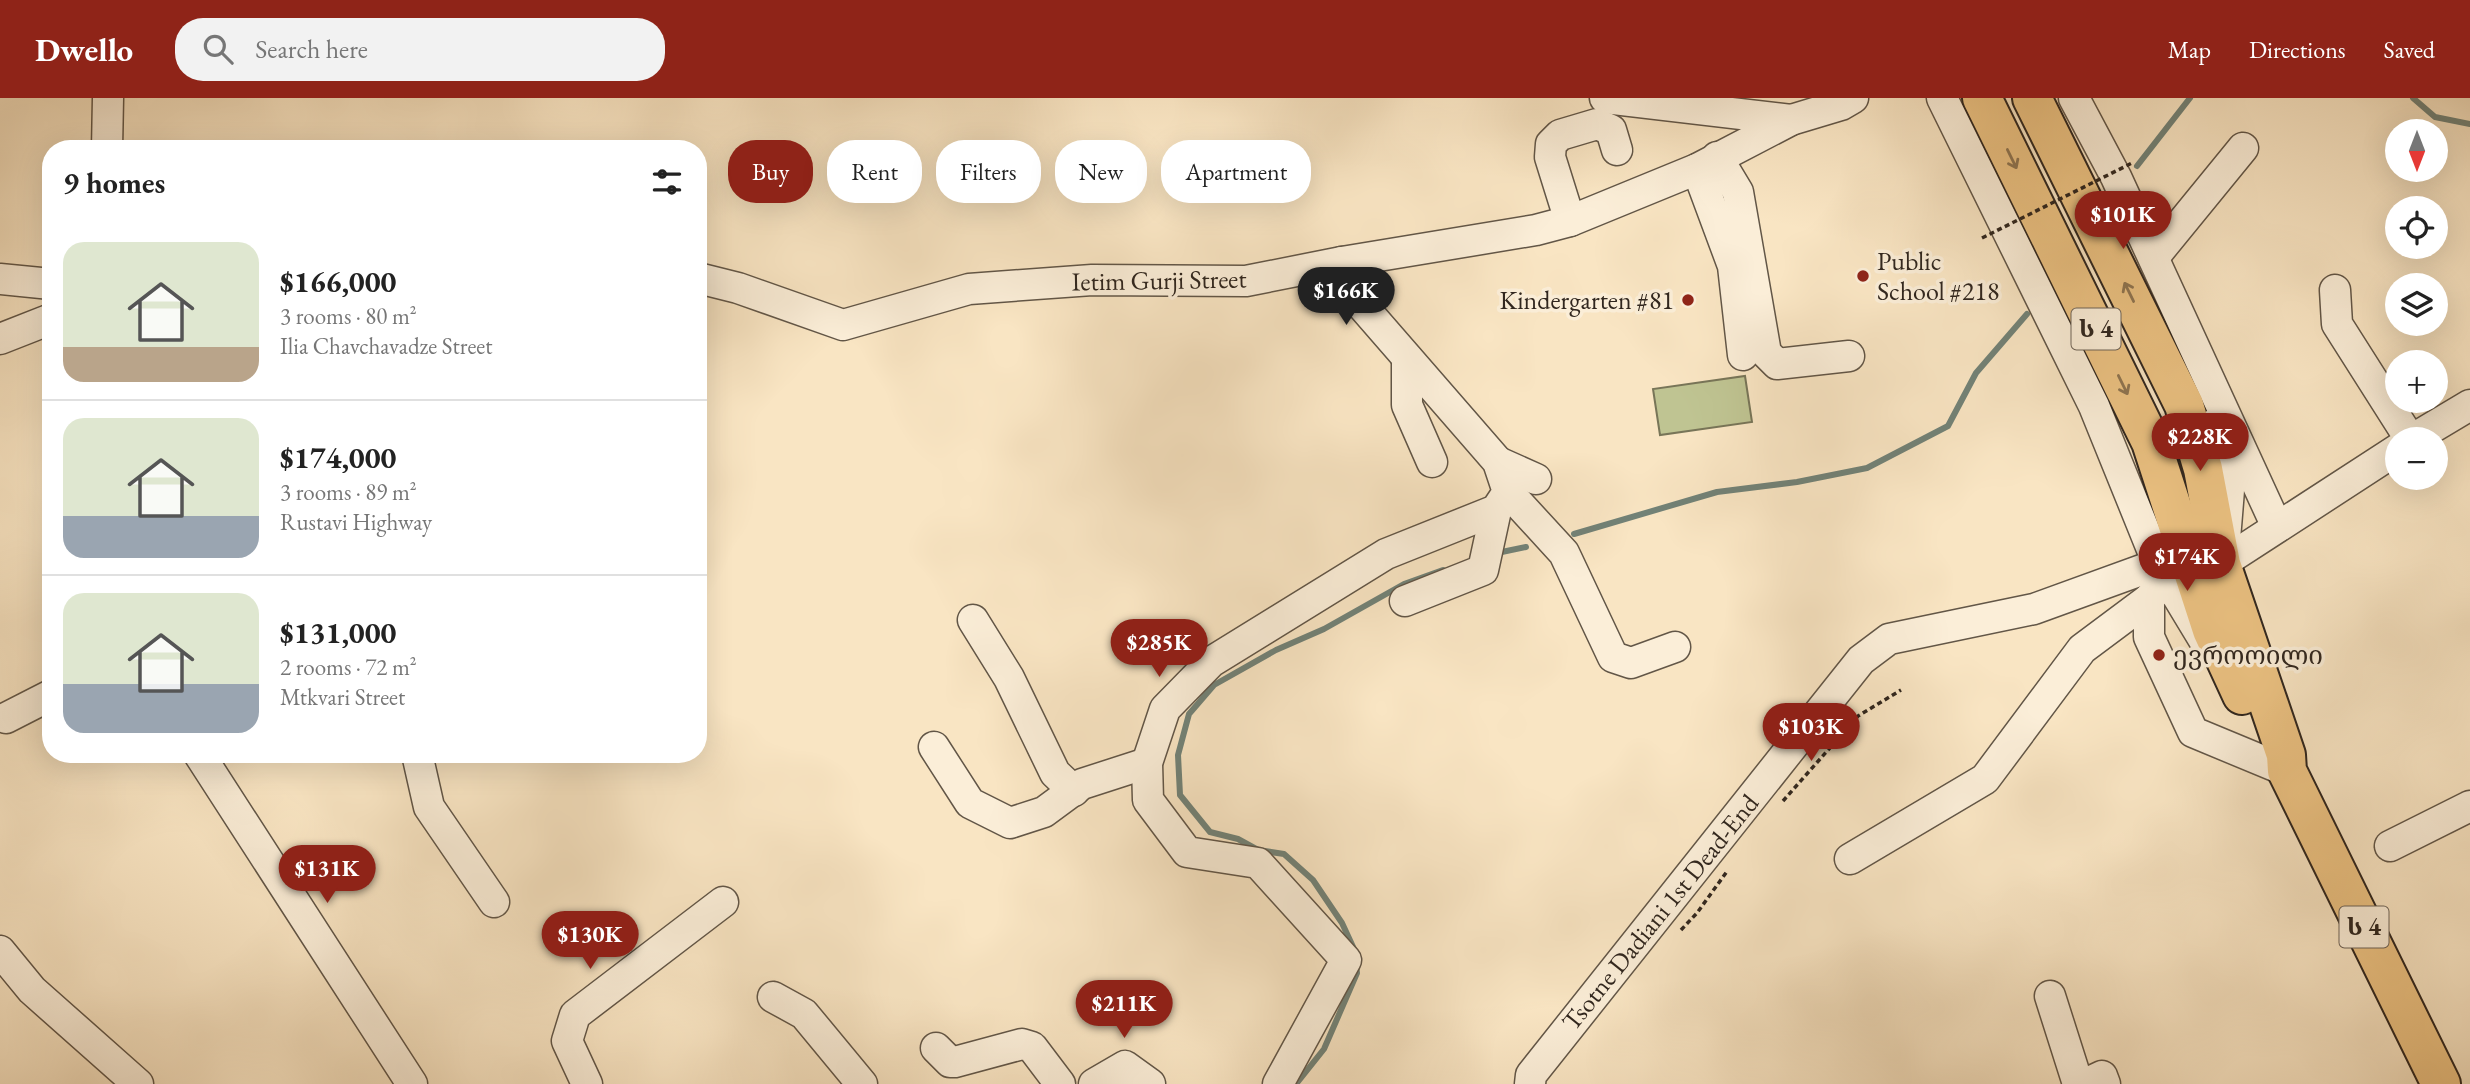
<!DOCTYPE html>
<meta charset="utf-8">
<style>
:root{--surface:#fff;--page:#f2f2f2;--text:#222;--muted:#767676;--line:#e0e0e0;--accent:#8f2418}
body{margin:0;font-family:"EB Garamond","Noto Serif Georgian",serif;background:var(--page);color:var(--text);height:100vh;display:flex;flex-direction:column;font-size:26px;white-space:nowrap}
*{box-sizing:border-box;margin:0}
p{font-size:23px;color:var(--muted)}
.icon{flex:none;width:38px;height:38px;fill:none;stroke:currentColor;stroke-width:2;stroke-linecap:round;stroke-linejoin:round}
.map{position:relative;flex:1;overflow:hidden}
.panel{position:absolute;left:42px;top:42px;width:665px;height:623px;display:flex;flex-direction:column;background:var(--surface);border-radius:28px;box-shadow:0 7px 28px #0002}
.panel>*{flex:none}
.guide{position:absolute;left:728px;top:42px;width:665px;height:63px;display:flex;gap:14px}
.needle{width:46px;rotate:180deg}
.tools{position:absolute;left:2385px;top:21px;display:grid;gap:14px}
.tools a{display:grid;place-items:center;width:63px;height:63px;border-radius:50%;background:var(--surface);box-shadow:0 7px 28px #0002;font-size:35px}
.price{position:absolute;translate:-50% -60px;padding:0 16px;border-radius:24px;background:var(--accent);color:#fff;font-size:23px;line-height:46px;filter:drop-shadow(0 2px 4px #0008)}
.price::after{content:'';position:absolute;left:50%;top:42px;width:21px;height:16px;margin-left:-10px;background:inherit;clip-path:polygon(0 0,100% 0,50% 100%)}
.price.current{background:#222;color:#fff}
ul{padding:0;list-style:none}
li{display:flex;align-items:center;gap:21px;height:175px;padding:0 21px}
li+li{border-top:2px solid var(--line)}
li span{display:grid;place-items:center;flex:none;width:196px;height:140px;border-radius:21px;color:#555}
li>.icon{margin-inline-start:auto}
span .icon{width:84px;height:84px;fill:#fffc;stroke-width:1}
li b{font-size:30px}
h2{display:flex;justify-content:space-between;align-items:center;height:84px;padding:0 21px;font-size:30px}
.pill{padding:0 24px;border-radius:28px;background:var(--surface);box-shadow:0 7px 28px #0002;font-size:24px;line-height:63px}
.pill.current{background:var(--accent);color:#fff}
header{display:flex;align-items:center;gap:42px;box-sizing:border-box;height:98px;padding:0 35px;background:var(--accent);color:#fff}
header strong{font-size:33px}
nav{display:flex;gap:38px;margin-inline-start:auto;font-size:24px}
.search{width:490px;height:63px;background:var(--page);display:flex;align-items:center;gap:18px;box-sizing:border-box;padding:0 24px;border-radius:28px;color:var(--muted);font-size:26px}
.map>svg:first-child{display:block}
</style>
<header>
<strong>Dwello</strong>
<div class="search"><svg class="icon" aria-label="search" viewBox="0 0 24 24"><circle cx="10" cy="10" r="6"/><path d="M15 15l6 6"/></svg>Search here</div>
<nav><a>Map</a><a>Directions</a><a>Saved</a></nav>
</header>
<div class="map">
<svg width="2470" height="986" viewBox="0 0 2470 986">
<rect width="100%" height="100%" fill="#f9e5c3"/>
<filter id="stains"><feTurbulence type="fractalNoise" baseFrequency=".00286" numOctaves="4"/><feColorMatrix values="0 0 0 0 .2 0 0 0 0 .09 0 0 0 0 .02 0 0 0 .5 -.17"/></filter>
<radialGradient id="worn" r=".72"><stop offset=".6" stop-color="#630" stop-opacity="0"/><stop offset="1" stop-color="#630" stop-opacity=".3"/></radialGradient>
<polygon fill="#bfc492" stroke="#787558" stroke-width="2" points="1745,278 1752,324 1660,337 1653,291"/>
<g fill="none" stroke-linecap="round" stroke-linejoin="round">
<g stroke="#728277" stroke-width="6">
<polyline points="2413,0 2435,19 2470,26"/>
<polyline points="2137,68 2190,0"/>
<polyline points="1574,436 1717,394 1797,384 1867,370 1948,328 1976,275 2027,216"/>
<polyline points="1497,455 1526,449"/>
<polyline points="1354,851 1342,825 1313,782 1284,756 1258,752 1238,741 1210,734 1180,697 1178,657 1189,616 1214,587 1276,552 1324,531 1404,486 1443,472"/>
<polyline points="1296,986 1324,951 1357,875 1356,865"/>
</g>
<defs>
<g id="minor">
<polyline points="1605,0 1791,22"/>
<polyline points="1942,0 2094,308 2158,466 2207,547"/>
<polyline points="2074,0 2116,79 2277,429"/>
<polyline points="107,51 108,0"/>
<polyline points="1717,59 1738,94 1766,255 1777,266 1849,258"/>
<polyline points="1697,71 1733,168 1743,257"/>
<polyline points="1570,123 1550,59 1551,46 1560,37 1597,26 1611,32 1617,52"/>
<polyline points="2154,159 2243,50"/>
<polyline points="698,180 738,190 843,227 969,191 1092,182 1246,183 1342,164 1536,132 1570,123 1697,71 1791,22 1841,7 1853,0"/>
<polyline points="0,181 51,186"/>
<polyline points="2335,192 2337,226 2410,341"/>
<polyline points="0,241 51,221"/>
<polyline points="1407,260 1407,307 1432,364"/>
<polyline points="2217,324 2229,392 2225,441"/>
<polyline points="2413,341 2470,307"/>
<polyline points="1498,364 1536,381"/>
<polyline points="1508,394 1564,455 1613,559 1631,565 1675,549"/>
<polyline points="2149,501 2149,539 2193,634 2287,673"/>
<polyline points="1405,503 1483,472 1496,412"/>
<polyline points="973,522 1009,580 1055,675 1074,693"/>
<polyline points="6,620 51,597"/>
<polyline points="934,649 970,705 1010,725 1044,714 1082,686 1147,665"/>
<polyline points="199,656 412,986"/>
<polyline points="417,656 429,709 494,804"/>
<polyline points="2390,748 2470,708"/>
<polyline points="1850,761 1985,681 2082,551 2149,501 2167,480"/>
<polyline points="0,853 32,892 138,986"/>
<polyline points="2050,898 2078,986"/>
<polyline points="773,899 804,916 862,986"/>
<polyline points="936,950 950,964 955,964 1022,946 1032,949 1060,986"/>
<polyline points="587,986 567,943 575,917 723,804"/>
<polyline points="1094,986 1125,968 1150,986"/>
<polyline points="1278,986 1346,862 1258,765 1187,754 1148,702 1147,665 1165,611 1211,564 1386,456 1496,412 1508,394 1498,364 1358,203 1342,164"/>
<polyline points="1530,986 1531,977 1861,562 1889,541 2034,511 2158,466 2192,469 2221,466 2398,351"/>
<polyline points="2085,986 2102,978 2105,986"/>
</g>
<g id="highway">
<polyline points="1982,0 2151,344 2212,532 2242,597"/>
<polyline points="2032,0 2184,307 2203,371 2221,466 2286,657 2287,673 2441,986"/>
</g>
</defs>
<use href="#minor" stroke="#625647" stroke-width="33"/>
<use href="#highway" stroke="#30261e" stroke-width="42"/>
<g stroke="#30261e" stroke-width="3.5" stroke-dasharray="5 3.5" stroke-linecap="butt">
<polyline points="1783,703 1858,618 1901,592"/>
<polyline points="1681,832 1697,815 1728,772"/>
</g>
<use href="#minor" stroke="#fbeed8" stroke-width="30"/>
<use href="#highway" stroke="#ecc282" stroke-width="38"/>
<polyline stroke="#30261e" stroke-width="3.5" stroke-dasharray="5 3.5" stroke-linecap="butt" points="1982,140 2132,65"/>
</g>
<defs><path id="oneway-shaft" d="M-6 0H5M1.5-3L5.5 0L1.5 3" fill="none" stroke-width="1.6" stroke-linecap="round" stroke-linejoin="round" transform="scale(1.75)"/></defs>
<g stroke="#8e7450">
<use href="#oneway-shaft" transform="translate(2012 61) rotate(64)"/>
<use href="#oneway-shaft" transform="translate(2129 194) rotate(-116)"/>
<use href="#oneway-shaft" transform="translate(2123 287) rotate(64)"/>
</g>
<g fill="#8f2418" stroke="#fbeed8" stroke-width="2.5">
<circle cx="1863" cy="178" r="7"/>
<circle cx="1688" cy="202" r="7"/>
<circle cx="2159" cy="557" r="7"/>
</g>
<g text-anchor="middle" stroke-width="7" stroke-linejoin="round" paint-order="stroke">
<g fill="#fbeed8" stroke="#6d6256" stroke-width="2">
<rect x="2071.5" y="210.5" width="49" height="41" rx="5"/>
<rect x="2339.5" y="808.5" width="49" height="41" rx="5"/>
</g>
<g font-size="24" font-weight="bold" fill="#30261e">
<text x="2096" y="239">ს 4</text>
<text x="2364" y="837">ს 4</text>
</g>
<g font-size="26" fill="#30261e" stroke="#fbeed8" text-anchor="start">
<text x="1877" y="172">Public<tspan x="1877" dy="30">School #218</tspan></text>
<text x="1674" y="211" text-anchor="end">Kindergarten #81</text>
<text x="2173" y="566">ევროოილი</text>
</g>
<g font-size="26" fill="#30261e" stroke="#fbeed8">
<text transform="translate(1159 182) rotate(-1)" y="9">Ietim Gurji Street</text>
<text transform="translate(1660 814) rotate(-51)" y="9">Tsotne Dadiani 1st Dead-End</text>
</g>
</g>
<rect width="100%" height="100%" filter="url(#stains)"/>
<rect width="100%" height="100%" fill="url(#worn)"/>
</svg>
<div class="tools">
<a><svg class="needle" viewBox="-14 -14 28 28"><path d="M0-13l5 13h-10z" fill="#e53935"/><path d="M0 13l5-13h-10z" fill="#767676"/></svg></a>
<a><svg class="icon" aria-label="locate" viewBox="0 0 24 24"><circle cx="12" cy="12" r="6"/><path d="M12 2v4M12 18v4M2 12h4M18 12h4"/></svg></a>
<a><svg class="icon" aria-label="layers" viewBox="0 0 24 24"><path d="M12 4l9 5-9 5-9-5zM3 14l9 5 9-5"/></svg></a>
<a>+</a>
<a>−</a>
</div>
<b class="price" style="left:2123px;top:153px">$101K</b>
<b class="price current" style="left:1346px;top:229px">$166K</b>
<b class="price" style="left:2200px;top:375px">$228K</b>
<b class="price" style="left:2187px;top:495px">$174K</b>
<b class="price" style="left:1159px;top:581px">$285K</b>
<b class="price" style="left:1811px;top:665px">$103K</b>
<b class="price" style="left:327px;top:807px">$131K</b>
<b class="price" style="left:590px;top:873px">$130K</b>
<b class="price" style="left:1124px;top:942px">$211K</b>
<div class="guide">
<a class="pill current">Buy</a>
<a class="pill">Rent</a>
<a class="pill">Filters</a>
<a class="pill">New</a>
<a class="pill">Apartment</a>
</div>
<section class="panel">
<h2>9 homes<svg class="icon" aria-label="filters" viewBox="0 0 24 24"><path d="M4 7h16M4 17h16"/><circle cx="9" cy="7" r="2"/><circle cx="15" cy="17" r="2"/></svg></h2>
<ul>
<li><span style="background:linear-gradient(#dfe7d0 75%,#b9a48a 0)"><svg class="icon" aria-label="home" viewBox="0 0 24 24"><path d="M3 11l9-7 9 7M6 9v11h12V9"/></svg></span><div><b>$166,000</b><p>3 rooms · 80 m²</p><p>Ilia Chavchavadze Street</p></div></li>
<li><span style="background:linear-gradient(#dfe7d0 70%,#9aa5b1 0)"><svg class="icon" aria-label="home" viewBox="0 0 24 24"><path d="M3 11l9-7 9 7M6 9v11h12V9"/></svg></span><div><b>$174,000</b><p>3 rooms · 89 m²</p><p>Rustavi Highway</p></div></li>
<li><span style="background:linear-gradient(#dfe7d0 65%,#9aa5b1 0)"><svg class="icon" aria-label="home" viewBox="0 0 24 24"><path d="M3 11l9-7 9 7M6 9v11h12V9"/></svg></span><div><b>$131,000</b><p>2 rooms · 72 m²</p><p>Mtkvari Street</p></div></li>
</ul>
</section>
</div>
